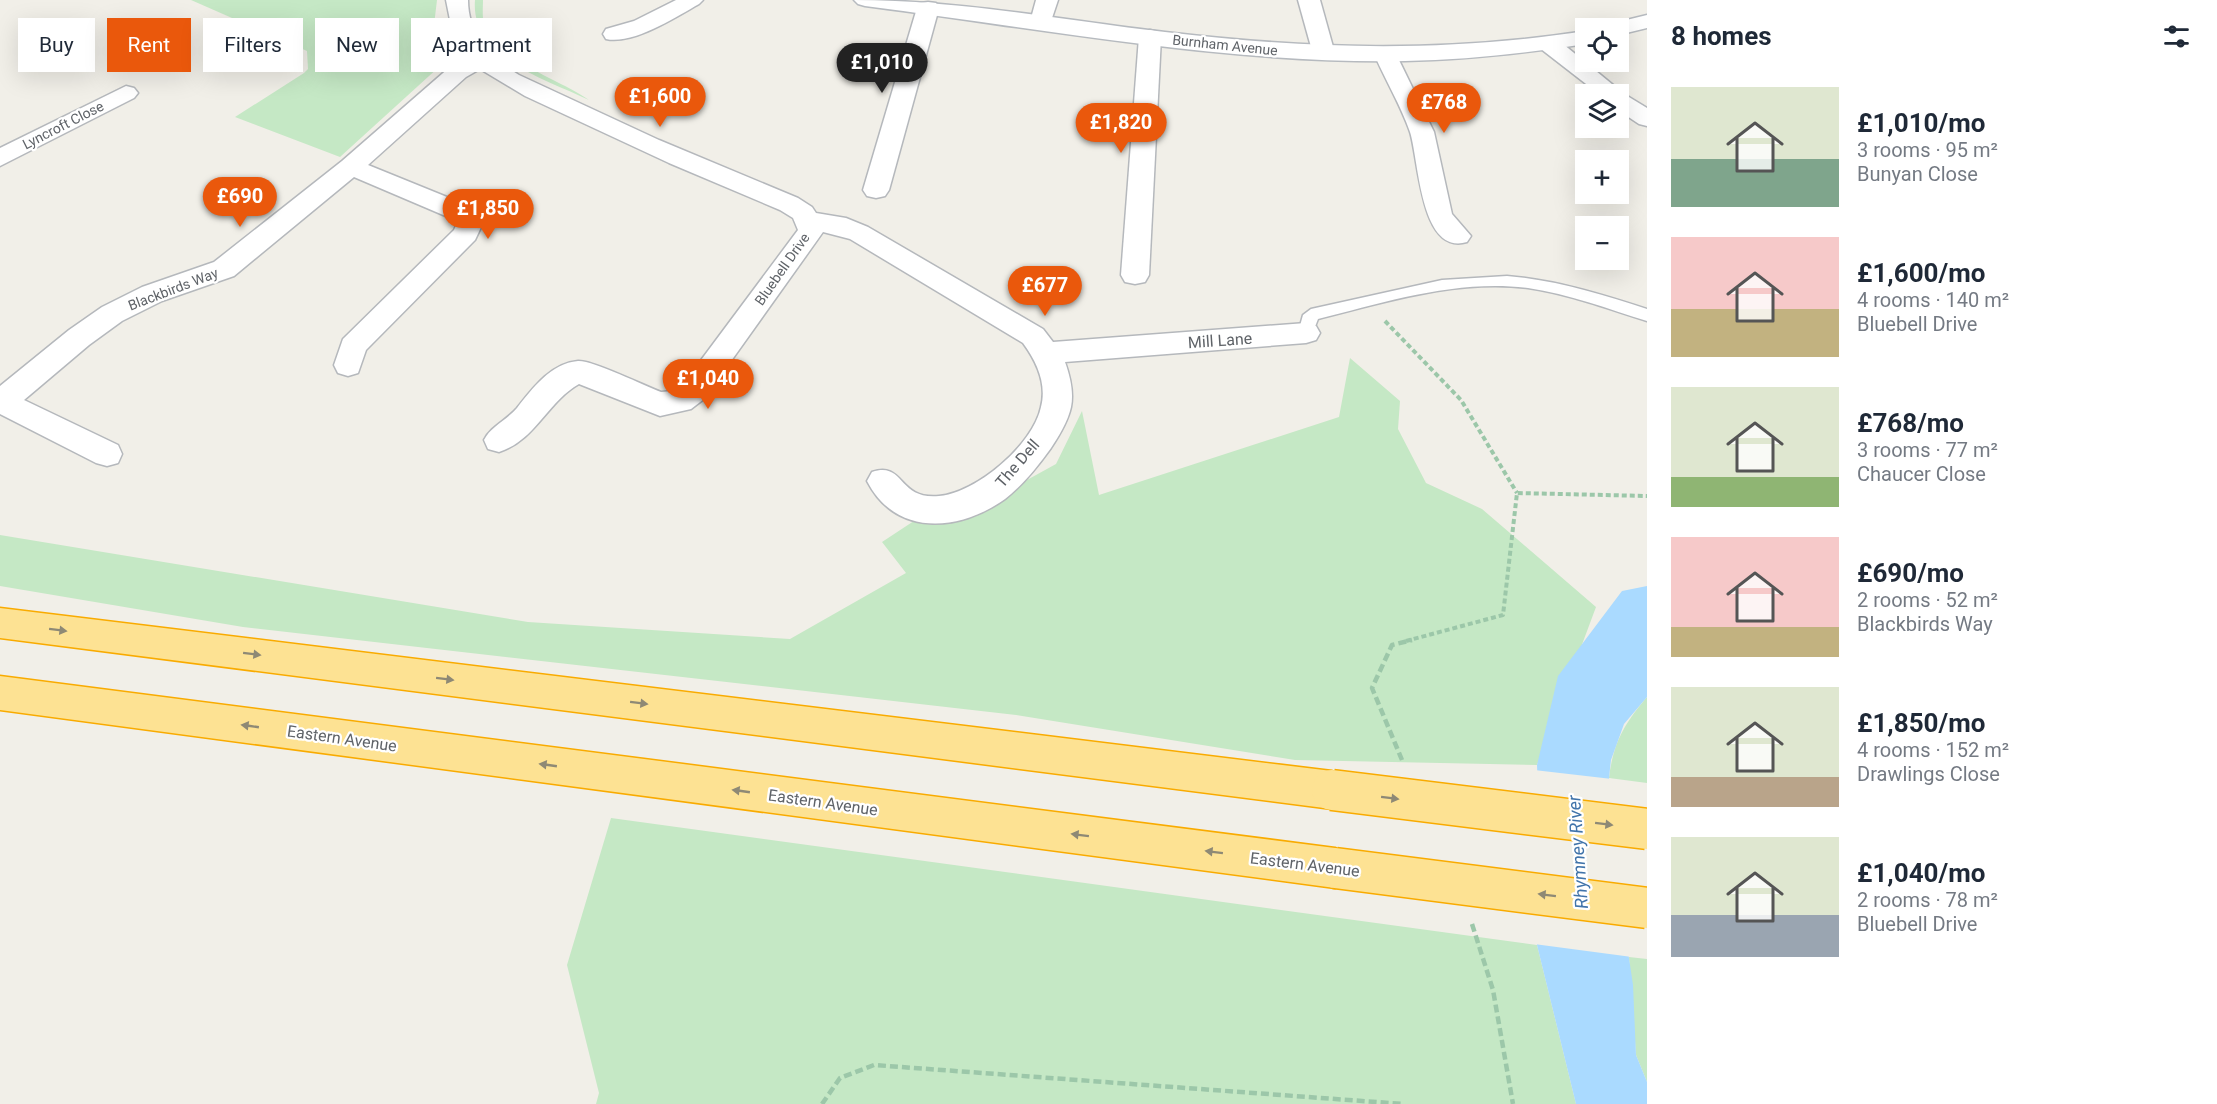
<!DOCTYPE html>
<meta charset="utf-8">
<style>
:root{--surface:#fff;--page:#f6f6f7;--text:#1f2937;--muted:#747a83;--accent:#ea580c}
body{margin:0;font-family:Roboto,sans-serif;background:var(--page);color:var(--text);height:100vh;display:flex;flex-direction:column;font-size:22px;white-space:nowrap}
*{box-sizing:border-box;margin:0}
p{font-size:20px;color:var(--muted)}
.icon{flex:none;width:33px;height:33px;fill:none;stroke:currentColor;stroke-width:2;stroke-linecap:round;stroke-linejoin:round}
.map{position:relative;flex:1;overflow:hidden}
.panel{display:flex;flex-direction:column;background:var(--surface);width:570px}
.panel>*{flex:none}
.guide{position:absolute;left:18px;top:18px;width:570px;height:54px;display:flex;gap:12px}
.controls{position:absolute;left:1575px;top:18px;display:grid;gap:12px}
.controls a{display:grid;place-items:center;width:54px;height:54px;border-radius:0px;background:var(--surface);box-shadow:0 6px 24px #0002;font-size:30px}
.price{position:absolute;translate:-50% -51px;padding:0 14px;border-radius:21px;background:var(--accent);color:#fff;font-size:20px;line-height:39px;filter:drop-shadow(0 2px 3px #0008)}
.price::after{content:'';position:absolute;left:50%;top:36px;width:18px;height:14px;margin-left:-9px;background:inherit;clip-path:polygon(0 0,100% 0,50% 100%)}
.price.on{background:#222;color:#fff}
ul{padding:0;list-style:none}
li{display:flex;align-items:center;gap:18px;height:150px;padding:0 24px}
li span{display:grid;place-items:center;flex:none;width:168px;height:120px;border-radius:0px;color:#555}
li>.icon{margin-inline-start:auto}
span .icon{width:72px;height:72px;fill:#fffc;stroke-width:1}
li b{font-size:26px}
h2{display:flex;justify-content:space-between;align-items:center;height:72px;padding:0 24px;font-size:26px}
.pill{padding:0 21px;border-radius:0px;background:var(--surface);box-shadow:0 6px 24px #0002;font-size:21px;line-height:54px}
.pill.on{background:var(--accent);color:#fff}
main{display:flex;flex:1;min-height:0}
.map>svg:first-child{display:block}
</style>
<main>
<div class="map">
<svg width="1647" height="1104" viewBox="0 0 1647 1104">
<rect width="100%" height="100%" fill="#f1efe8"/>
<g fill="#c5e8c5">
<polygon points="191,0 437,0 434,25 450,37 442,46 451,56 340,157 235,117 304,73 308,69 307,51"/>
<path d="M 475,0 L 483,0 C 483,7 482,17 484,23 C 498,62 558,78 589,100 C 548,80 470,58 475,0 Z"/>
<polygon points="1350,358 1400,401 1398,429 1426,483 1482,509 1596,607 1537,765 1295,760 1016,715 243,627 0,586 0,535 528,622 790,639 906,573 882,542 923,515 978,507 1056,464 1082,411 1099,495 1339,417"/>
<path d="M 1647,697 L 1647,783 L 1609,778 C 1613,743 1624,724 1647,697 Z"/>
<polygon points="611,818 1537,945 1576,1104 596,1104 599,1093 567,965"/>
<polygon points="1629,957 1647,959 1647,1082 1636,1055"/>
</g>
<polygon fill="#aadaff" points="1647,586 1647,697 1624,724 1611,760 1609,778 1616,871 1633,985 1636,1055 1647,1082 1647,1104 1576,1104 1537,945 1541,861 1537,765 1558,676 1622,591"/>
<polygon fill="#f1efe8" points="1534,770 1612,779 1619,871 1632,957 1534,944 1538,861"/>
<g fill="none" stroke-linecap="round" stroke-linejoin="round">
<defs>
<path id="lane" d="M 1507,276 C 1555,280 1601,294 1647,309 L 1647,321 C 1608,309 1569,294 1528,288 C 1457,279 1386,302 1318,319 L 1311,337 L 1301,337 L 1298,333 L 1303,315 L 1311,309 L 1442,280 Z"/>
<g id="street">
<path d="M 446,0 L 468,0 C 468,35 490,57 519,75 L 659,140 L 798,198 L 812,207 L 816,213 L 846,218 L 868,227 L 1043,329 L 1053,342 L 1306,323 L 1316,326 L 1320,333 L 1316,340 L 1306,343 L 1065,362 C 1070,376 1074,392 1071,407 C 1068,421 1059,436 1051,448 C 1038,466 1023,485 1005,499 C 959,532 896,537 867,481 L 872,472 C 905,461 897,500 939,496 C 976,493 1033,445 1041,407 C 1047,384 1037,362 1023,343 L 850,239 L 823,232 L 704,399 L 691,409 L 660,416 L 579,384 C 547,402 536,440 499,452 L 488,449 L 484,440 C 491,426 507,420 517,408 C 532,389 551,363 578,361 C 592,360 645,386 661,392 L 673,391 L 684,383 L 798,230 L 793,218 L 780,210 L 669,163 L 525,96 L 480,69 L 466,77 L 368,165 L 474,208 L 483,223 L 475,240 L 366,350 L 358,373 L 348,376 L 338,373 L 334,365 L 343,339 L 454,230 L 457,223 L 455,220 L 354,177 L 234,276 L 162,301 L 122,321 L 89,345 L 24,400 L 118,445 L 122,454 L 118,463 L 107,466 L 96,463 L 0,414 L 0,386 L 69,330 L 102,307 L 142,287 L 214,262 L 342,161 L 450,67 L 469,56 L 452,30 Z"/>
<path d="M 676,0 L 703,0 L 699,4 C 676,17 633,45 606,39 L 603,34 L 606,29 L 634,21 Z"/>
<polygon points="1036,0 1058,0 1049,27 1033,27 1030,22"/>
<polygon points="1298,0 1320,0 1335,54 1332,59 1316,59 1313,54"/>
<polygon points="928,2 936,3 939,8 889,190 885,196 876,198 867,196 863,190 917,8 920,3"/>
<polygon points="1150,30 1158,32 1161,37 1149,275 1145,282 1135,284 1125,282 1121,275 1139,37 1142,32"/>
<polygon points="1549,37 1557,39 1624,94 1647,108 1647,126 1639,124 1618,110 1618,94 1599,94 1541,49 1538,44 1541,39"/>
<path d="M 1386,49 L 1394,51 L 1397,56 L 1434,132 L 1452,214 L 1471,236 L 1467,242 C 1420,256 1419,160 1410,132 C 1401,106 1386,81 1375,56 L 1378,51 Z"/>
<polygon points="126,86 134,88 138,93 134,98 0,166 0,148"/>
</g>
<g id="secondary">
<path d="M 854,0 C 959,0 1062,20 1165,32 C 1310,49 1441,53 1586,31 L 1586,44 C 1526,53 1466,60 1405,61 C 1225,64 1044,29 865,6 L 858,4 Z"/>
<polygon points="1647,15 1647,28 1618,35 1618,28 1607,28 1610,24"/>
</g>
<g id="highway">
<polygon points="0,608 1332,771 1345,777 1351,790 1345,803 1332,809 0,638"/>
<polygon points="0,676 1335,848 1349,854 1355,868 1349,882 1335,888 0,710"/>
</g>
</defs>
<use href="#lane" stroke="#b5b8bc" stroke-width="3"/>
<use href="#street" stroke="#b5b8bc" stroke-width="3"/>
<use href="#secondary" stroke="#b6babf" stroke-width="3"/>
<use href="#highway" stroke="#f9ab00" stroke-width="3"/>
<g stroke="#9cc7a9" stroke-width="4" stroke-dasharray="5 3" stroke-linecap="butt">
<polyline points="1385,321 1461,400 1517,493"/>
<polyline points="1406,641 1503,615 1517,493 1647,496"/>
</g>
<g stroke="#9cc7a9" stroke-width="4.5" stroke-dasharray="8 4" stroke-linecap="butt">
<polyline points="1402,760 1372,688 1392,645 1412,640"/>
<polyline points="1472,924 1493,990 1513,1104"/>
<polyline points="822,1104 840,1078 874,1065 1403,1104"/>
</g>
<use href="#lane" fill="#fff" fill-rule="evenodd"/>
<use href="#street" fill="#fff" fill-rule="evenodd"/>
<use href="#secondary" fill="#fff" fill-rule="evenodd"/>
<use href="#highway" fill="#fde293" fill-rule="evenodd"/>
<defs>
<g id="highway-bridge">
<polyline points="1332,790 1647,829"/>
<polyline points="1335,868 1647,908"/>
</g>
</defs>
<use href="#highway-bridge" stroke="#f9ab00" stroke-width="43" stroke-linecap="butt"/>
<use href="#highway-bridge" stroke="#fde293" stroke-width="40"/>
</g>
<defs><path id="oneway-solid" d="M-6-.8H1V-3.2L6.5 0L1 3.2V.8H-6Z" transform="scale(1.5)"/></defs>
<g fill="#8e8975">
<use href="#oneway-solid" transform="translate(58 630) rotate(7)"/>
<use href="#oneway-solid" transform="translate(252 654) rotate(7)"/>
<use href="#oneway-solid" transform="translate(445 679) rotate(7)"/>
<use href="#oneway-solid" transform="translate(639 703) rotate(7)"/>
<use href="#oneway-solid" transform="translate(250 726) rotate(-172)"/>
<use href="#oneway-solid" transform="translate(548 765) rotate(-172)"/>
<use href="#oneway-solid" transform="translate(741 791) rotate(-172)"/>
<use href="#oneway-solid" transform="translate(1390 798) rotate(7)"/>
<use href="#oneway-solid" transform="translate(1604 824) rotate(7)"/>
<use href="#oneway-solid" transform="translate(1080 835) rotate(-173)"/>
<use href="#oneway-solid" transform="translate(1214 852) rotate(-173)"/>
<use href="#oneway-solid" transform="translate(1547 895) rotate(-173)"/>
</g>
<g text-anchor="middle" stroke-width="4.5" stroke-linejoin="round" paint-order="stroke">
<g font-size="14" fill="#5f6368" stroke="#fff">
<text transform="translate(1225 45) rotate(6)" y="5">Burnham Avenue</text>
<text transform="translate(63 125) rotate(-27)" y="5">Lyncroft Close</text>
<text transform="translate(782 269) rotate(-55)" y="5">Bluebell Drive</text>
<text transform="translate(173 289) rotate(-21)" y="5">Blackbirds Way</text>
</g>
<g font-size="16" fill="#5f6368" stroke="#fff">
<text transform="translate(1220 340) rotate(-4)" y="6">Mill Lane</text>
<text transform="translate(1017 463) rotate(-49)" y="6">The Dell</text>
<text transform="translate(342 738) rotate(8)" y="6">Eastern Avenue</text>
<text transform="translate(823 802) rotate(8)" y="6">Eastern Avenue</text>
<text transform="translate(1305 864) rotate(7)" y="6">Eastern Avenue</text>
</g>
<g font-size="18" font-style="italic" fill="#4174aa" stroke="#fff">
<text transform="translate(1578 852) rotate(-94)" y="6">Rhymney River</text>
</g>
</g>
</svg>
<div class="controls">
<a><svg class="icon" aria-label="locate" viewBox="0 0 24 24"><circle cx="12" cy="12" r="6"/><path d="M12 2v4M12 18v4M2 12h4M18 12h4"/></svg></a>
<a><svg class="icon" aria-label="layers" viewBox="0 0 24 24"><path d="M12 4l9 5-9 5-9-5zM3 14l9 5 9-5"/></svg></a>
<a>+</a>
<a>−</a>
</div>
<b class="price on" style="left:882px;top:94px">£1,010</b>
<b class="price" style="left:660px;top:128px">£1,600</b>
<b class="price" style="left:1444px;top:134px">£768</b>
<b class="price" style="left:1121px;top:154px">£1,820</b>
<b class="price" style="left:240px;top:228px">£690</b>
<b class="price" style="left:488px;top:240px">£1,850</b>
<b class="price" style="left:1045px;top:317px">£677</b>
<b class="price" style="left:708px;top:410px">£1,040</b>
<div class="guide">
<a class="pill">Buy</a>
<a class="pill on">Rent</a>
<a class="pill">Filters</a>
<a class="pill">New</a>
<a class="pill">Apartment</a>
</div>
</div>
<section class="panel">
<h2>8 homes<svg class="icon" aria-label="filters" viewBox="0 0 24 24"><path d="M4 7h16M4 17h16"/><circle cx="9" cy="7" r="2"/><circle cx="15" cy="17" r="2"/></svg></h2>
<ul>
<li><span style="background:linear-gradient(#dfe7d0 60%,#7fa58c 0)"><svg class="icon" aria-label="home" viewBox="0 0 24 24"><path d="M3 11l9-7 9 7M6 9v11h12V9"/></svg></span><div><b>£1,010/mo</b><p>3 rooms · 95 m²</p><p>Bunyan Close</p></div></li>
<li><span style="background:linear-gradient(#f6c9c9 60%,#c2b280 0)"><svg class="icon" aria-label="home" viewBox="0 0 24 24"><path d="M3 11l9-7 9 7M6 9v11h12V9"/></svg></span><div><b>£1,600/mo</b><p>4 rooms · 140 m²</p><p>Bluebell Drive</p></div></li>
<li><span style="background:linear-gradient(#dfe7d0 75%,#8fb573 0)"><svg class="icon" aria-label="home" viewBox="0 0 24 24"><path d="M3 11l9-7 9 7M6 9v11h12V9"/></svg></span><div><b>£768/mo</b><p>3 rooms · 77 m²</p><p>Chaucer Close</p></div></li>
<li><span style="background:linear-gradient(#f6c9c9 75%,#c2b280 0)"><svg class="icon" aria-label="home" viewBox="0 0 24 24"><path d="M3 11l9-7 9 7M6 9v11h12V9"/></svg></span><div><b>£690/mo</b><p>2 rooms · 52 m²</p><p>Blackbirds Way</p></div></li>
<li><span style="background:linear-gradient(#dfe7d0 75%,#b9a48a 0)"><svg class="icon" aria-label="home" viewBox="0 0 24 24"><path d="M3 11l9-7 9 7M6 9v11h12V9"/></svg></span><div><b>£1,850/mo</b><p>4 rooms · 152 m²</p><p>Drawlings Close</p></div></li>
<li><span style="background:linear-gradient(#dfe7d0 65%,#9aa5b1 0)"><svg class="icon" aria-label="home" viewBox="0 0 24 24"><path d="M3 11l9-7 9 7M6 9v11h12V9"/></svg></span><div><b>£1,040/mo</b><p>2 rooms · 78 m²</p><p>Bluebell Drive</p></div></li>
</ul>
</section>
</main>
